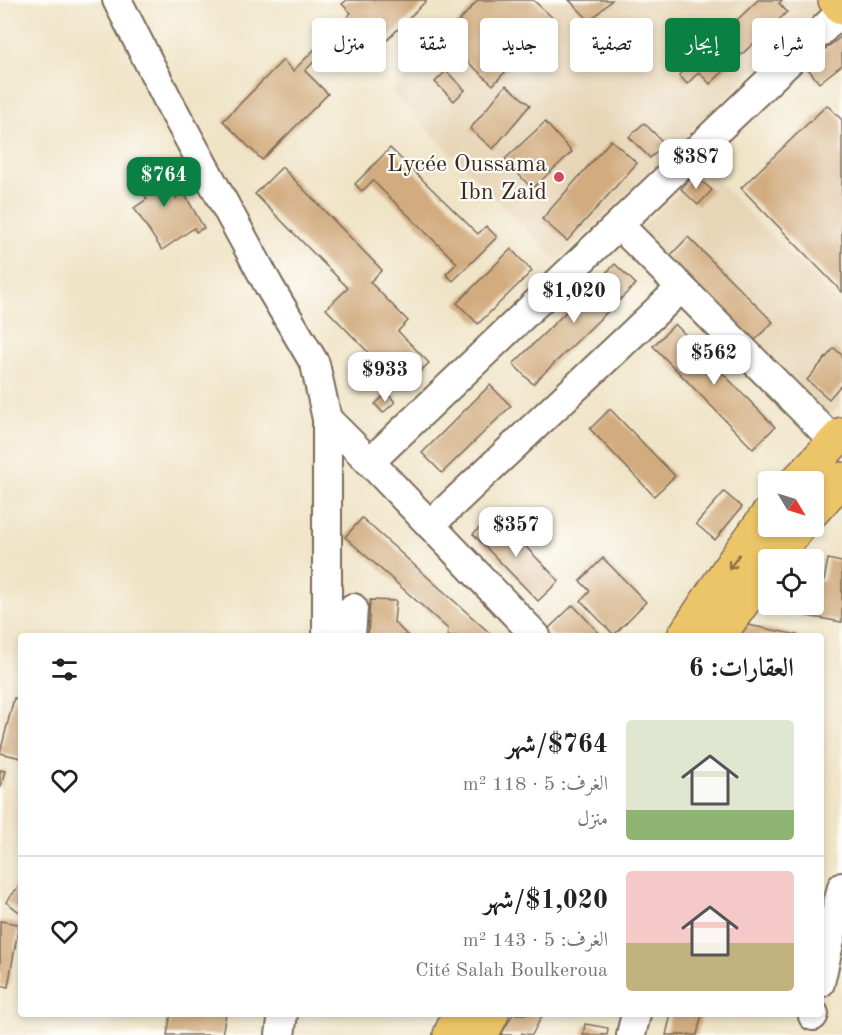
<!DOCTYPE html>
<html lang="ar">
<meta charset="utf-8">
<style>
:root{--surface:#fff;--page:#f2f2f2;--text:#222;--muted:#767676;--line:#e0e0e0;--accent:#0b8043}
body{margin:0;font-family:"Old Standard TT",Amiri,serif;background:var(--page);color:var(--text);direction:rtl;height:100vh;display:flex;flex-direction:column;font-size:22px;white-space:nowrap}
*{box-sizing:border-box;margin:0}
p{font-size:20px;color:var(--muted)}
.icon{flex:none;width:33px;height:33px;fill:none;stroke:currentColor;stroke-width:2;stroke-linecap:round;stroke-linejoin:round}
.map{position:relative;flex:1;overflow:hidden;direction:ltr}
.details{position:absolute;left:18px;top:633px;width:806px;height:384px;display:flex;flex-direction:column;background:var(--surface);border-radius:6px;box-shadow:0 3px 9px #0003;direction:rtl}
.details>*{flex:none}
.hud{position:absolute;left:18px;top:18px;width:807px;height:54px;direction:rtl;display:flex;gap:12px}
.needle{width:39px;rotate:128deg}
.controls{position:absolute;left:758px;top:471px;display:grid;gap:12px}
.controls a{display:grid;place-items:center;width:66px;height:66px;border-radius:6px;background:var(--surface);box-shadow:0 3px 9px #0003;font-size:30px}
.price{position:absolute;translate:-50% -51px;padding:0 14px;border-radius:12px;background:#fff;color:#222;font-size:20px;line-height:39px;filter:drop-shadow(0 2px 3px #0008)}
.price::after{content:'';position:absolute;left:50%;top:36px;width:18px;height:14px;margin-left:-9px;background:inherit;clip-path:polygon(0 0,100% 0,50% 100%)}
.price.on{background:var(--accent);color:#fff}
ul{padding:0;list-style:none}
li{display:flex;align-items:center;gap:18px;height:150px;padding:0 30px}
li+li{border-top:2px solid var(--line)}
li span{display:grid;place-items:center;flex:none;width:168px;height:120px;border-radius:6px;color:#555}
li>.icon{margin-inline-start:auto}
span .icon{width:72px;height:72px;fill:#fffc;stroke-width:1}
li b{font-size:26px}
h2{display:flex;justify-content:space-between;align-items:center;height:72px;padding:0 30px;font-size:26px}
.tag{padding:0 21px;border-radius:6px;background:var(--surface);box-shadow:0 3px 9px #0003;font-size:21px;line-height:54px}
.tag.on{background:var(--accent);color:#fff}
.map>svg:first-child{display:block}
</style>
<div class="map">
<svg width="842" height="1035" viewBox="0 0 842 1035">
<rect width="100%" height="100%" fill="#fdfcf7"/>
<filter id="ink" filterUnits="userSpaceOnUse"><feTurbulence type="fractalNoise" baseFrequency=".0167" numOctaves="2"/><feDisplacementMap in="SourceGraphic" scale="12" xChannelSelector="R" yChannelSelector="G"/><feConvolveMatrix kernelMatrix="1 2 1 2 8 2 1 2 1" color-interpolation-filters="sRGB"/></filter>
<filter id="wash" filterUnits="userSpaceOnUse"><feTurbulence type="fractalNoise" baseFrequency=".008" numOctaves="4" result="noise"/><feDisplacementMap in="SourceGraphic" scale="24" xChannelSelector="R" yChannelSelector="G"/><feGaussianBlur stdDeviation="1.35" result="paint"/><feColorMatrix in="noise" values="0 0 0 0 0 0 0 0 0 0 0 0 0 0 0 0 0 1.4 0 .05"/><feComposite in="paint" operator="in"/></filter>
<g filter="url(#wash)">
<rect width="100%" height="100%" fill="#f0e4c7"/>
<g fill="#e7d5b7">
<polygon points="482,0 813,0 820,7 557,261 392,93"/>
<polygon points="705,168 842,308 842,404 826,420 637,231"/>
</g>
<g id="blocks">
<g fill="#d2ac7f">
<polygon points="347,0 427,0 375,52 367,45 354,58 330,36 351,13 342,4"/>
<polygon points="478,0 533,0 554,19 493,85 443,39"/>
<polygon points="569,0 612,0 590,21"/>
<polygon points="758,0 783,0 779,3 787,12 710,84 699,72 687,84 679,75"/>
<polygon points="842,36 842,65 819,83 805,65"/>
<polygon points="316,48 322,53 305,71 328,94 262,160 223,121 283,60 293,71"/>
<polygon points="446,71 465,90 454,101 435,82"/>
<polygon points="506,85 530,105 493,149 470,129"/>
<polygon points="827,105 842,120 842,292 741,188"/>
<polygon points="545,122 572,152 532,189 505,159"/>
<polygon points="644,123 665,144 650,158 629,137"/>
<polygon points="611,140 637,163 567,241 542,219"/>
<polygon points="390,148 478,234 486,226 497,237 453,281 446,274 457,263 373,181 362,191 355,184"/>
<polygon points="151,160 177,199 174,192 181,188 204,228 196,232 194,228 162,250 134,208 147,199 130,174"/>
<polygon points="282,167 382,270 370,282 408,321 398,331 429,363 403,388 326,309 348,288 255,194"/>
<polygon points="694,175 712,190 698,205 681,189"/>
<polygon points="688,237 773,322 752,343 667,259"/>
<polygon points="511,249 532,271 478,324 457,303"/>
<polygon points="615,264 636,284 533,384 513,364"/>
<polygon points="675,324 775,427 753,449 653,346"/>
<polygon points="834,348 842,355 842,384 829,399 807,380"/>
<polygon points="490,385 511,406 442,473 422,453"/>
<polygon points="387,393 395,402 383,413 375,404"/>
<polygon points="610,409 675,476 654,496 590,429"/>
<polygon points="724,492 742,507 715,540 696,524"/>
<polygon points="494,514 559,581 538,601 473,534"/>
<polygon points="362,518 493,636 447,636 448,629 345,537"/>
<polygon points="603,558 646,602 614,635 581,601 590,591 580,581"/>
<polygon points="828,559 842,562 842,622 801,615 803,604 813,604 813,579 824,581"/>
<polygon points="370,600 396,601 394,622 408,636 368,636"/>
<polygon points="573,605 602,636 553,636 547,630"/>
<polygon points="743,624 798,635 798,636 741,636"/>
<polygon points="14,698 21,700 21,758 0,753"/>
<polygon points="0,770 5,771 1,787 0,786"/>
<polygon points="21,883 21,913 6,902"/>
<polygon points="0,921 19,924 8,987 0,985"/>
<polygon points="171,1014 226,1014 222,1035 167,1035"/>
<polygon points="513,1014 543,1014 532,1035 522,1033 521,1035 501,1035"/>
<polygon points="671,1014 702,1014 697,1035 666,1035"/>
<polygon points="585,1024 608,1028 607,1035 583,1035"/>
</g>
</g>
</g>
<g filter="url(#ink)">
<use href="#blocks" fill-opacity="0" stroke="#7a6b59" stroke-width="1.5"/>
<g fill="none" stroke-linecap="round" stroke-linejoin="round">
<defs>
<g id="minor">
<polyline points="117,0 170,104 269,286 315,364 327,419 370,462"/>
<polyline points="619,225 834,441"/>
<polyline points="430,525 681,288"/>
<polyline points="327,636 327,419"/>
<polyline points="351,636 353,608"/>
<polyline points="536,636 370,462 842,11"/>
<polyline points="820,983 842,887"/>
<polyline points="813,1016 814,1014"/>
<polyline points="280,1035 283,1014"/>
<polyline points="631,1035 636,1014"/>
</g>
<polyline id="major" points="835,0 842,8"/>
<g id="highway">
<polyline points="796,482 842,434"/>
<polyline points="813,511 842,479"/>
<polyline points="773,560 799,526"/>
<polyline points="684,636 734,561 768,514"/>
<polyline points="719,636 768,567"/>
<polyline points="450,1035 459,1014"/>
<polyline points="481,1035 492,1014"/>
</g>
</defs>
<use href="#minor" stroke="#7a6b59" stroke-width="32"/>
<use href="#major" stroke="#7a6b59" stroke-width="36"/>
<use href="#highway" stroke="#7a6b59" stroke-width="36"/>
<use href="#minor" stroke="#fff" stroke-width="28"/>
<use href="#major" stroke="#edc569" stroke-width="33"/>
<use href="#highway" stroke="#edc569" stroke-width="33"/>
</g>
<defs><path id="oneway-shaft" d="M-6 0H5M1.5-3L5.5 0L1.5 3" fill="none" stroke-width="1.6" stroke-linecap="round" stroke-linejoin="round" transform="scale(1.5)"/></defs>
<use stroke="#8b7040" href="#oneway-shaft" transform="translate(734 562) rotate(125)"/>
</g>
<circle fill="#d1495b" stroke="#fdfcf7" stroke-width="2" cx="559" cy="177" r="6"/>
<g text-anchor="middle" stroke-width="4.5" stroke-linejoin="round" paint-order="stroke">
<g font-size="24" fill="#3b2a1e" stroke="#fdfcf7" text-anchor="end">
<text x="547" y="171">Lycée Oussama<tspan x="547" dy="28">Ibn Zaid</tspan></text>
</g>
</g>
</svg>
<div class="controls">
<a><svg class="needle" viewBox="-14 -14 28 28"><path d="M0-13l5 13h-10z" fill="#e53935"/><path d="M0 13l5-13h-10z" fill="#767676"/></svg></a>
<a><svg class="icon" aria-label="locate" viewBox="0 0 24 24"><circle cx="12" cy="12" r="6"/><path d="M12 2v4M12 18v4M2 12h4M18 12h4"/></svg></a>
</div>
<b class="price" style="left:696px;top:190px">$387</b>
<b class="price on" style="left:164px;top:208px">$764</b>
<b class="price" style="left:574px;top:324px">$1,020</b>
<b class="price" style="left:714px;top:386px">$562</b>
<b class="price" style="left:385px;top:403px">$933</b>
<b class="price" style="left:516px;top:558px">$357</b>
<div class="hud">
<a class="tag">شراء</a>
<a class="tag on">إيجار</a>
<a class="tag">تصفية</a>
<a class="tag">جديد</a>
<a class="tag">شقة</a>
<a class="tag">منزل</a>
</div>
<section class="details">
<h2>العقارات: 6<svg class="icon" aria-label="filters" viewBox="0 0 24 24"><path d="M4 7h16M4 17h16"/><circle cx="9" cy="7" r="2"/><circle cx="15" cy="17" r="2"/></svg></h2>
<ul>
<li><span style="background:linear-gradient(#dfe7d0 75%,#8fb573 0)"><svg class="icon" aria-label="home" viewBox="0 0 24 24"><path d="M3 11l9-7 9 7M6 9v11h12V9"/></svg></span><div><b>$764/شهر</b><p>الغرف: 5 · 118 m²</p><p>منزل</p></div><svg class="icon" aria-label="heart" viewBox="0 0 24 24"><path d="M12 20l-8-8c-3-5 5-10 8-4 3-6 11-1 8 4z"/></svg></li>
<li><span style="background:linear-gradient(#f6c9c9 60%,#c2b280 0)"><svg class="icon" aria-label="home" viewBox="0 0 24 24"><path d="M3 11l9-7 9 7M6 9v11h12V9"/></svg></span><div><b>$1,020/شهر</b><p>الغرف: 5 · 143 m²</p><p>Cité Salah Boulkeroua</p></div><svg class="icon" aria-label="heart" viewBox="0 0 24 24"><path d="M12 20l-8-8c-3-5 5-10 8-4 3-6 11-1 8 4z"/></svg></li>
</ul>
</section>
</div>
